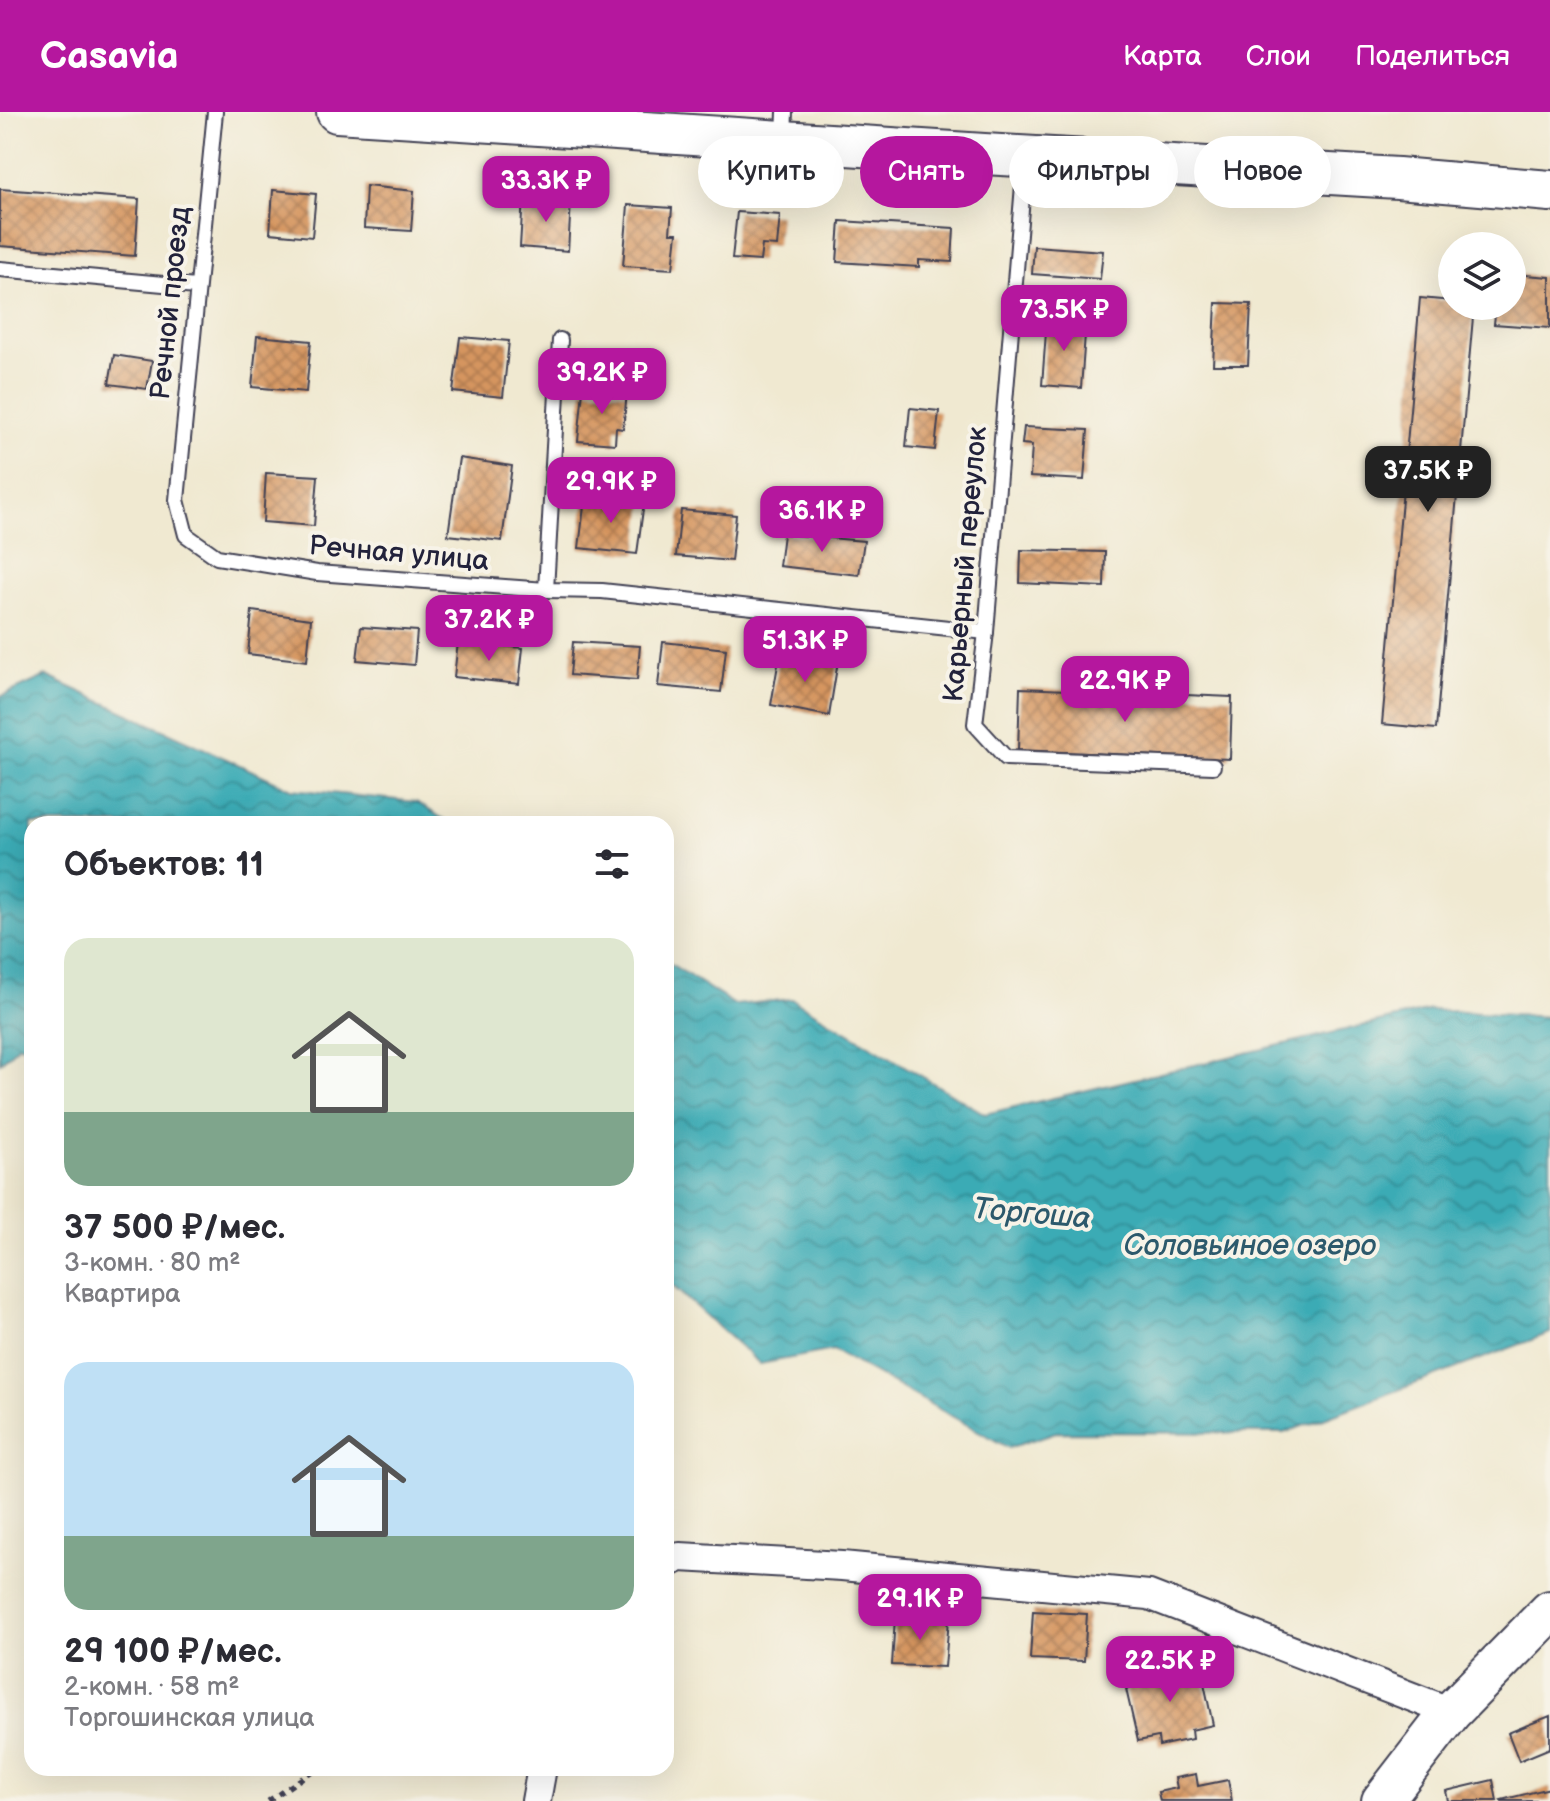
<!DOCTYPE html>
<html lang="ru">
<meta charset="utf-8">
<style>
:root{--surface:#fff;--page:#f7f7f7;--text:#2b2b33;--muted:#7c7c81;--accent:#b5179e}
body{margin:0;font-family:"Balsamiq Sans",sans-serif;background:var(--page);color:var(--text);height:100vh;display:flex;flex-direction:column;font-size:30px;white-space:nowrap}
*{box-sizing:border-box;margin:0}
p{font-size:26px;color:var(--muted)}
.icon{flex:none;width:44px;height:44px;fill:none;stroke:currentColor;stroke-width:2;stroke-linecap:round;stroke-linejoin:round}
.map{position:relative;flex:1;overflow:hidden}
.side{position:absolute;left:24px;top:704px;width:650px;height:960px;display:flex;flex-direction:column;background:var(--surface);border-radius:24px;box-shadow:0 8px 32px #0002}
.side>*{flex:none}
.top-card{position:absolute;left:698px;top:24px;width:732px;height:72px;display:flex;gap:16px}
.fabs{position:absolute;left:1438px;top:120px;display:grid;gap:16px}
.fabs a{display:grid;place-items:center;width:88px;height:88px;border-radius:50%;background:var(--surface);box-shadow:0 8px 32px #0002;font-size:40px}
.price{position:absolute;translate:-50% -68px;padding:0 18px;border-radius:16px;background:var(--accent);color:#fff;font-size:26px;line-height:52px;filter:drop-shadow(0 2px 4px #0008)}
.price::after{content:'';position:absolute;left:50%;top:48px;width:24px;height:18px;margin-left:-12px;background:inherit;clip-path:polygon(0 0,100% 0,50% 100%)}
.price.selected{background:#222;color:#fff}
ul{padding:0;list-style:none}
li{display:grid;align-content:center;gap:16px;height:424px;padding:0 40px}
li span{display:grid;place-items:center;height:248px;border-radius:24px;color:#555}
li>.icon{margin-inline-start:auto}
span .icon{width:144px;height:144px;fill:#fffc;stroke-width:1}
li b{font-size:34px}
h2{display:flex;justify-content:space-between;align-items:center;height:96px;padding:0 40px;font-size:34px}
.chip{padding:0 28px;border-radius:36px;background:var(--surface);box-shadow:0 8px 32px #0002;font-size:28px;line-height:72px}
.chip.selected{background:var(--accent);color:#fff}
header{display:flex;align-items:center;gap:48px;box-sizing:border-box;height:112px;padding:0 40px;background:var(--accent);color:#fff}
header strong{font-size:38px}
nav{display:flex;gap:44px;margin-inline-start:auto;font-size:28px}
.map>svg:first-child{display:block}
</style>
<header>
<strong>Casavia</strong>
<nav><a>Карта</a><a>Слои</a><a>Поделиться</a></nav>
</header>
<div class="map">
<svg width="1550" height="1689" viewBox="0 0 1550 1689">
<defs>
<pattern id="water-waves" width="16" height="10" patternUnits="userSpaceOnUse" patternTransform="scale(2)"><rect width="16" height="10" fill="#3aabb5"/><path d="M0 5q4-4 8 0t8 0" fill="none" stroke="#308b94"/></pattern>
<pattern id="building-cross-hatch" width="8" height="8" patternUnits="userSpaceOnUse" patternTransform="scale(2)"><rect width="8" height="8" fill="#d5955e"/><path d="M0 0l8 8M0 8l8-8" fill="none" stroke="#ac794f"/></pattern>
</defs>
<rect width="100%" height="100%" fill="#f7f3e8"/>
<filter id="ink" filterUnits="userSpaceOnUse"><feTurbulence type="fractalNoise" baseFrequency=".0125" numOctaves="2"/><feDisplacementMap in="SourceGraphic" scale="16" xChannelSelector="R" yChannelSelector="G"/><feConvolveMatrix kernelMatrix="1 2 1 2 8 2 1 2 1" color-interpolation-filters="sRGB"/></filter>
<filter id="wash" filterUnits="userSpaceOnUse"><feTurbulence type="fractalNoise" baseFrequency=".006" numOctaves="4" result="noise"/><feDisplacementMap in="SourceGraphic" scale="32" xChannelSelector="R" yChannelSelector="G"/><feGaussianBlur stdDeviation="1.8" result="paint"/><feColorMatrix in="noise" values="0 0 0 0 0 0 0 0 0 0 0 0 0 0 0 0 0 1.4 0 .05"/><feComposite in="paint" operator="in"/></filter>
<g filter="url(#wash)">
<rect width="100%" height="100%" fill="#f0e9d1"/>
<g fill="url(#water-waves)" stroke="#2e6678" stroke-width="2">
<polygon points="46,564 292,677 416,690 451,712 32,712 32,936 19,933 0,951 0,585"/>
<polygon points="666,849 735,893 792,887 985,1002 1430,898 1550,905 1550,1221 1284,1321 1056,1320 1009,1336 833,1238 760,1252 666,1168"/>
</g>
<g id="blocks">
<g fill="url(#building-cross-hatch)">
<polygon points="366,74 414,79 411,119 364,116"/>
<polygon points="0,77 139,87 135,144 0,134"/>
<polygon points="273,78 316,82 312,125 270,121"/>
<polygon points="523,85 571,89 568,139 520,135"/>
<polygon points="628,93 672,96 670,121 677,121 673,157 623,154"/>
<polygon points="737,100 780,103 777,134 762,133 760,149 732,147"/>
<polygon points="840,109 954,116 952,150 919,148 919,155 837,150"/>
<polygon points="1034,134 1103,139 1100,167 1032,162"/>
<polygon points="1512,162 1550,165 1550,216 1494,212 1496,194 1512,194"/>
<polygon points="1420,186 1452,189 1452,194 1474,194 1436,617 1382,612"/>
<polygon points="1216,191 1251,192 1248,253 1213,253"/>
<polygon points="1047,207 1086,209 1081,276 1042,273"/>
<polygon points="257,224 311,229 306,280 252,275"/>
<polygon points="460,225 509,229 503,285 453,280"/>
<polygon points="114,243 152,249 147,277 109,272"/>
<polygon points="583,278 627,281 623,317 616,316 615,332 578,329"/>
<polygon points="910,296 939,299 935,338 906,335"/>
<polygon points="1024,315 1088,318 1084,368 1030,365 1032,333 1022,332"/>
<polygon points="459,346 512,354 502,429 448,423"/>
<polygon points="266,361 318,364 314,414 263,410"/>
<polygon points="585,386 644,390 637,442 579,436"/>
<polygon points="681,398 736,403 731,449 676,444"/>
<polygon points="783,422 864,429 859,463 779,454"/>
<polygon points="1021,438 1105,440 1104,475 1020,471"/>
<polygon points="252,499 311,507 307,549 248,542"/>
<polygon points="361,515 417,519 414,553 357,548"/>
<polygon points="458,530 523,536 519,572 454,565"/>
<polygon points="573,530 640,534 637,568 570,563"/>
<polygon points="663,530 726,537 721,580 658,574"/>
<polygon points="780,541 838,549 829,604 771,593"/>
<polygon points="1020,576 1232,585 1230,647 1018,638"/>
<polygon points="1033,1499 1087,1502 1084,1549 1030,1547"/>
<polygon points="895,1505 949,1507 945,1555 892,1553"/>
<polygon points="1177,1547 1179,1561 1201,1557 1213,1613 1191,1618 1192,1627 1159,1634 1158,1625 1138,1629 1126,1577 1148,1572 1145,1562 1154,1560 1152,1551"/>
<polygon points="1550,1604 1550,1636 1519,1649 1508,1621"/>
<polygon points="1196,1662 1198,1674 1228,1668 1232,1689 1160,1689 1158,1680 1177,1676 1175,1666"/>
<polygon points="1493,1668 1497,1689 1448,1689 1446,1679"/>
<polygon points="1550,1676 1550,1689 1502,1689 1501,1688"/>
</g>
</g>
</g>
<g filter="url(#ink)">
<use href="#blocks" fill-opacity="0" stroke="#414052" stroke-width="2"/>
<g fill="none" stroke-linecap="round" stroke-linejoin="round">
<defs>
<g id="lane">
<polyline points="215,0 177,388 186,423 217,445 317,461 546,478 602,479 986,520"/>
<polyline points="784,25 785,0"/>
<polyline points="1025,49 986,520 975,612 1006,646 1213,654"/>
<polyline points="0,157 196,175"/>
<polyline points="546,478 560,228"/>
</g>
<g id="street">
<polyline points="666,1452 680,1445 842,1454 1149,1483 1451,1600"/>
<polyline points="536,1689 542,1656"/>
</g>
<g id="secondary">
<polyline points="337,0 984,42 1398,66 1550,79"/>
<polyline points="1382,1689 1451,1600 1550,1499"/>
</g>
</defs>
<use href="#lane" stroke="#414052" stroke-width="18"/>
<use href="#street" stroke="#414052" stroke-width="32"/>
<use href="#secondary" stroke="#414052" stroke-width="44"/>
<polyline stroke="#414052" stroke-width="5" stroke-dasharray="6 6" stroke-linecap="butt" points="268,1689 317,1656"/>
<use href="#lane" stroke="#fff" stroke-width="14"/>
<use href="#street" stroke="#fff" stroke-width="28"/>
<use href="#secondary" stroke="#fff" stroke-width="40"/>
</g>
</g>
<g text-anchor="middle" stroke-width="8" stroke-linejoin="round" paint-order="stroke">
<g font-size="28" fill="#22223b" stroke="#f7f3e8">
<text transform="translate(169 191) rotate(-84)" y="10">Речной проезд</text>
<text transform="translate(399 440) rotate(5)" y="10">Речная улица</text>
<text transform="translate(964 452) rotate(-85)" y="10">Карьерный переулок</text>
</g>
<g font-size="30" font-style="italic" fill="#2c596c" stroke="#f7f3e8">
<text transform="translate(1032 1101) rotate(5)" y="10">Торгоша</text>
<text x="1250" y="1143">Соловьиное озеро</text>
</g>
</g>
</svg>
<div class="fabs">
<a><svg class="icon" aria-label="layers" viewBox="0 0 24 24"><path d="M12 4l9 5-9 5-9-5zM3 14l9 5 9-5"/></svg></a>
</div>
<b class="price" style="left:546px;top:112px">33.3K ₽</b>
<b class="price" style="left:1064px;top:241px">73.5K ₽</b>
<b class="price" style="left:602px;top:304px">39.2K ₽</b>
<b class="price selected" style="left:1428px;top:402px">37.5K ₽</b>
<b class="price" style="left:611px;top:413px">29.9K ₽</b>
<b class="price" style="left:822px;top:442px">36.1K ₽</b>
<b class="price" style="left:489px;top:551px">37.2K ₽</b>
<b class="price" style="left:805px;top:572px">51.3K ₽</b>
<b class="price" style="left:1125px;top:612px">22.9K ₽</b>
<b class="price" style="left:920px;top:1530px">29.1K ₽</b>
<b class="price" style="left:1170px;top:1592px">22.5K ₽</b>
<div class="top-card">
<a class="chip">Купить</a>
<a class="chip selected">Снять</a>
<a class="chip">Фильтры</a>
<a class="chip">Новое</a>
</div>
<section class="side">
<h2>Объектов: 11<svg class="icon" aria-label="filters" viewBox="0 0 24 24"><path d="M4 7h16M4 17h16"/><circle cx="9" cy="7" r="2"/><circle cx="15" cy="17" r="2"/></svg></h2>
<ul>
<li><span style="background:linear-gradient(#dfe7d0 70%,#7fa58c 0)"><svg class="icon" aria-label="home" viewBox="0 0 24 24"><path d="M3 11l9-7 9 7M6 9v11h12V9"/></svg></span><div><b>37 500 ₽/мес.</b><p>3-комн. · 80 m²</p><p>Квартира</p></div></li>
<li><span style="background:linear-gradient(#bfe0f5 70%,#7fa58c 0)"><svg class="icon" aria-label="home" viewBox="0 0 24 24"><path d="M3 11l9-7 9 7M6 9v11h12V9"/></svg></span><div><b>29 100 ₽/мес.</b><p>2-комн. · 58 m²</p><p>Торгошинская улица</p></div></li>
</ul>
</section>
</div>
